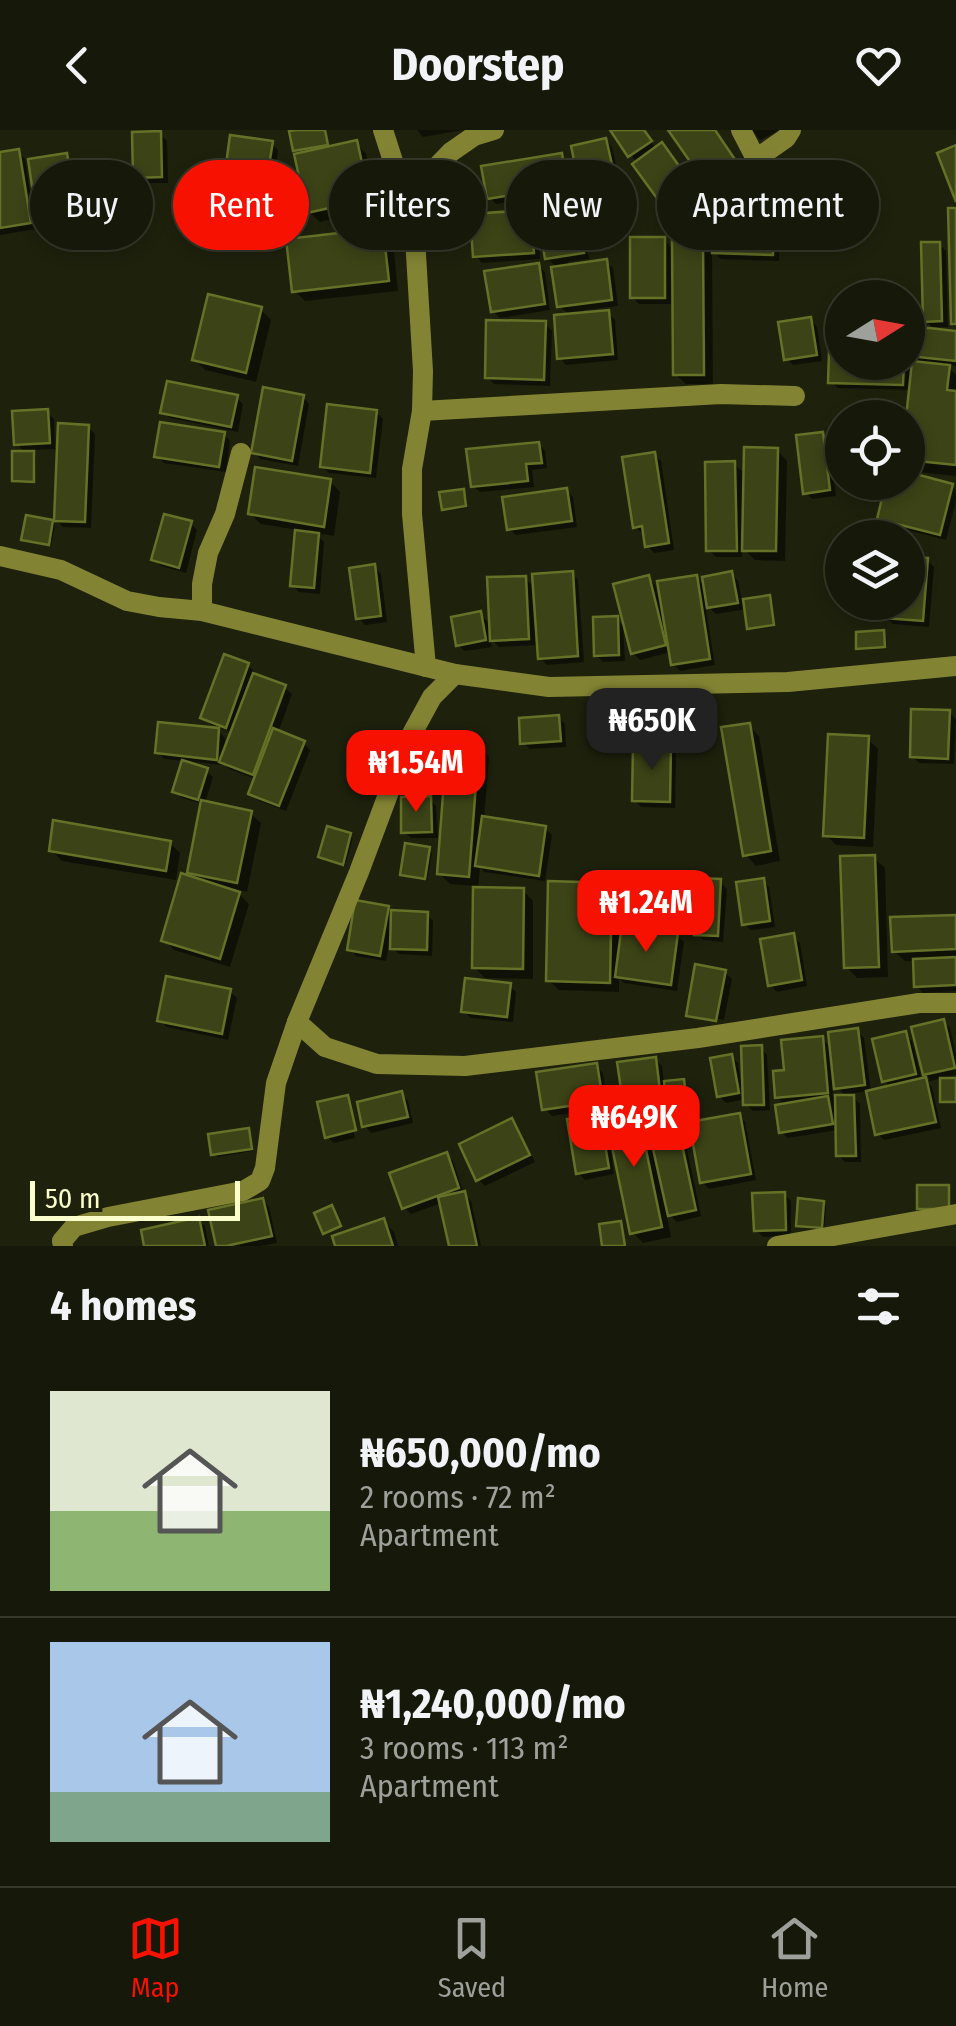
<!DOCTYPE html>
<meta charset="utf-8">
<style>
:root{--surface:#161909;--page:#1f2212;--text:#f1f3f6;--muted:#9ea09c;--line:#35382a;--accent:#f71100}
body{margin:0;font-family:"Fira Sans Condensed",sans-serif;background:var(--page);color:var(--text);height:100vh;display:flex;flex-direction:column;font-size:38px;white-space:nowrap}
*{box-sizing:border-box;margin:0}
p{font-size:32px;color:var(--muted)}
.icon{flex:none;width:55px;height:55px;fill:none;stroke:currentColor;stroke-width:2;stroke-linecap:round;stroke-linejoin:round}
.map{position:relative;height:1116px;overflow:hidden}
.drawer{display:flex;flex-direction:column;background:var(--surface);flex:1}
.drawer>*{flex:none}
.hud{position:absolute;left:30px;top:30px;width:898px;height:90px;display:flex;gap:20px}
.needle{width:65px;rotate:79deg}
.buttons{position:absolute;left:825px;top:150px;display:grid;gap:20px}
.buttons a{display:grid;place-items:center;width:100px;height:100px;border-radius:50%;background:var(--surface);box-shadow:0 5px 15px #0003,0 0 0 2px var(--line);font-size:50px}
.scale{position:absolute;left:30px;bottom:25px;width:210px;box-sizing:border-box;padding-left:10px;border:5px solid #fbffcc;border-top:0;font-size:28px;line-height:35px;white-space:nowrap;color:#fbffcc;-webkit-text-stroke:8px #1e210c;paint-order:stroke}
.price{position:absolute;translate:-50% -85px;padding:0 22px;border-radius:20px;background:var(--accent);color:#fff;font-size:32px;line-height:65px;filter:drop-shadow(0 2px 5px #0008)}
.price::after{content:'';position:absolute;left:50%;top:60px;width:30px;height:22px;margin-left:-15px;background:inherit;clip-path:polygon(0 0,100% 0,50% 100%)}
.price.active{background:#222;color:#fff}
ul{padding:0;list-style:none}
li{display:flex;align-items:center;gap:30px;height:250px;padding:0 50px}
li+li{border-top:2px solid var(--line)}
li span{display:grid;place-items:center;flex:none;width:280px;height:200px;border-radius:0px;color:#555}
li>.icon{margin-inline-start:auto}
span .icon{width:120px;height:120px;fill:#fffc;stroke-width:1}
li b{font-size:42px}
h2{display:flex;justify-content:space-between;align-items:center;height:120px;padding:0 50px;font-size:42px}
.tag{padding:0 35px;border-radius:45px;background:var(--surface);box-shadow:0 5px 15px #0003,0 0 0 2px var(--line);font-size:35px;line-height:90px}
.tag.active{background:var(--accent);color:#fff}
header{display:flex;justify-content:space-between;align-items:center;height:130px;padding:0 50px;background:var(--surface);font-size:45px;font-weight:700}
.tab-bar{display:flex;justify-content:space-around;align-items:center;height:140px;border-top:2px solid var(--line);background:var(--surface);font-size:28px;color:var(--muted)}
.tab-bar a{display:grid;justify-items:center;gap:5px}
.tab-bar .active{color:var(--accent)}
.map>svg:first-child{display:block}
</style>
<header><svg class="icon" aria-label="back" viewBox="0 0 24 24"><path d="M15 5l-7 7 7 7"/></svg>Doorstep<svg class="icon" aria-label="heart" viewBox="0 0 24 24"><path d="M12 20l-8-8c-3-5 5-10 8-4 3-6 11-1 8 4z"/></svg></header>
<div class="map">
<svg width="956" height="1116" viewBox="0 0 956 1116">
<rect width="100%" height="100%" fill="#1e210c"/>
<g fill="#0007" fill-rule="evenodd">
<polygon points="295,0 326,0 329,19 356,13 366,24 379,79 320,92 309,82 301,25 295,20 297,2"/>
<polygon points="417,0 463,0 423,7"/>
<polygon points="613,0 644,0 656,19 668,21 699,64 673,83 635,34 637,33"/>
<polygon points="671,0 714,0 741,38 714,58"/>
<polygon points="752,0 780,0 760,10"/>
<polygon points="160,4 167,11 168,53 142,53 135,47"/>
<polygon points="606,10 612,17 630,98 598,105 591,99"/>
<polygon points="271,13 278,20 274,54 234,48 227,41"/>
<polygon points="18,22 25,29 33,80 38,80 67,26 73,33 82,91 46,97 34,84 36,99 0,105 0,25"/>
<polygon points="561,25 568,32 573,62 496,74 489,67"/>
<polygon points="270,65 277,71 279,104 245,106 238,99"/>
<polygon points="758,71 765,77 764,89 773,89 780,96 779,131 721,129 714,122"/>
<polygon points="574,72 581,79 589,129 568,132 569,137 606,132 613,138 618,176 584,180 584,185 608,183 615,190 618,230 566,235 560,228 570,186 560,176 558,139 547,128"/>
<polygon points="705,78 708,81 709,109 700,110 712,122 713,254 686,254 675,244 675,174 639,174 632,167 664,110 674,120 686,111 682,107"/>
<polygon points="530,82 537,89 540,129 482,133 476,126"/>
<polygon points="382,101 393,112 398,161 305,171 295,161"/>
<polygon points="939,114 946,121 948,197 932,197 926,191"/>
<polygon points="538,135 545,142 550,180 500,188 493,181"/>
<polygon points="260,179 271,190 256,252 205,240 195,230"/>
<polygon points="811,190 817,197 822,231 793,235 786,228"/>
<polygon points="832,192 842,193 842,232 908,232 914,238 920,234 911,225 956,203 956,236 946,235 956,245 956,346 918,342 908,332 908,298 912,260 838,258 831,252"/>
<polygon points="545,194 552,201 550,256 494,254 487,247"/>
<polygon points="236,267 243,274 238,302 170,288 163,282"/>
<polygon points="303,267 309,274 298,336 260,329 254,322"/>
<polygon points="47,282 54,289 55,318 59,318 88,297 95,304 91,398 63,397 56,390 59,319 30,320 36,326 35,353 17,353 14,350 26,324 17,314"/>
<polygon points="376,282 383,289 376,348 329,343 322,336"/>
<polygon points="224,304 230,311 226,342 164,333 157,326"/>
<polygon points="822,305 829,311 836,366 812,369 805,362"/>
<polygon points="539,314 545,321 547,338 532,340 534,357 480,362 473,356"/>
<polygon points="777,320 787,331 785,431 755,430 742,417 742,427 716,427 709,420 734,334 746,345"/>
<polygon points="654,325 661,331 674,420 654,423 648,416 646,402 642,403 635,397"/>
<polygon points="908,344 951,356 956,360 956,371 946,410 887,395 880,388 908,352"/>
<polygon points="330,351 340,362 334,406 315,403 324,412 320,464 299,462 292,455 298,400 261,394 250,384"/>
<polygon points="463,361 466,364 468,378 447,381 444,379"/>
<polygon points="566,361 573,367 577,397 516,405 509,399"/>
<polygon points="52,392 55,395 51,416 27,412 24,410"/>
<polygon points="191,394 197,400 186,443 161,436 154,429"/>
<polygon points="908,429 927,430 934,437 929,497 893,494 886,487 908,472"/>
<polygon points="374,437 381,444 387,492 365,495 358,488"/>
<polygon points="572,444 578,450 584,532 547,535 540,528 539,515 499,517 490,508 492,517 465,521 458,515 480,484 491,495 525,448 536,459"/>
<polygon points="732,444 738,451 742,471 769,468 772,471 775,497 752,500 750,497 747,479 716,484 705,474 715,535 680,541 673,534 671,522 640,530 633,523 648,448 655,455 659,471 696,447 706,457"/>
<polygon points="617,489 623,496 625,531 603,532 596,525"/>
<polygon points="883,503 886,506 887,519 862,520 859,517"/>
<polygon points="248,535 255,542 254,545 285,558 292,564 278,603 303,613 310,620 286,681 257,670 251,663 256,649 229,639 223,633 223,635 185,631 206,641 213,647 205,673 250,683 261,693 247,762 234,759 249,774 230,837 174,820 164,810 199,751 190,742 203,674 182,668 175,661 184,631 164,629 158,622 218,601 225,608 224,624 233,603 210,594 203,587"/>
<polygon points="949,582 956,590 954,634 919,633 912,626"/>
<polygon points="558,588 565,594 566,617 530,619 523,613"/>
<polygon points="749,596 759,606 780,731 756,736 746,725"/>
<polygon points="868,609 878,619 873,717 836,715 826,705"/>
<polygon points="478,616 489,627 484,689 545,699 552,705 545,751 484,742 480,737 478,760 523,760 533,771 533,849 485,848 474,837 476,756 450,754 439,743"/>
<polygon points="670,617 676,624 675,678 641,677 634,670"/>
<polygon points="430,669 436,676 438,708 411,708 404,702"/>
<polygon points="350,706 353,708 345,736 321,727"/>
<polygon points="170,713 180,723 176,750 62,731 51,720"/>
<polygon points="429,720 432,723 427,751 406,747 403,744"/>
<polygon points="874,728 885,738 888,847 857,848 846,837"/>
<polygon points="763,751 769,757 775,797 751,800 744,794"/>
<polygon points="720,752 727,759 723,812 703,810 696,804"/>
<polygon points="611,756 621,766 621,797 677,805 684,812 677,861 624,853 619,848 619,862 559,860 548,850"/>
<polygon points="387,778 392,783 427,784 433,791 432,826 399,824 389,814 386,831 356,826 350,819"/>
<polygon points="956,787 956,861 923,863 917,856 916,831 905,831 894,821"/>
<polygon points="793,806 800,813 807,856 777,862 770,855"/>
<polygon points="725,842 732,849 724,890 693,884 693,889 688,885"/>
<polygon points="509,855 516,862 513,892 471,888 464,882"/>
<polygon points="230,862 237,868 228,910 167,897 160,890"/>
<polygon points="943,892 950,898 956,924 956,945 943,948 956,951 956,973 945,973 943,971 942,948 927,952 930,949 925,944"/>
<path d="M 857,901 L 864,908 L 871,962 L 891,958 L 885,951 L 905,904 L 912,911 L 923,955 L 927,952 L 932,957 L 941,998 L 884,1010 L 877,1003 L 868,961 L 849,964 L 860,974 L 861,1032 L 845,1032 L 838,1025 L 838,1000 L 788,1008 L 781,1001 L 786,976 L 777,967 L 786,942 L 822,909 L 832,919 ZM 832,952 L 847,967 L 833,967 Z"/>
<polygon points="761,918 767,925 770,980 753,981 746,974 746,969 726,973 719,966 732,927 738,933 741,952 745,951"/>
<polygon points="655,929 662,936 664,953 683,951 685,954 687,970 671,972 668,966 631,972 624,965"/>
<polygon points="596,936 603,943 608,977 552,986 545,979"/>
<polygon points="402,964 408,971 413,993 371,1003 365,996"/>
<polygon points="347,967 351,972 347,972 355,1008 334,1013 327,1007"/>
<polygon points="636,979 650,993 673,980 680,986 701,1086 677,1092 666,1081 671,1107 643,1113 632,1102 615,1021 611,1022 614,1044 585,1050 578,1043 599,986 610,998"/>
<polygon points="739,985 745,992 756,1050 709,1059 702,1052"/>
<polygon points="512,991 518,998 535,1032 485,1056 478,1049"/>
<polygon points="248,1000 251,1003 253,1021 217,1027 214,1024"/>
<polygon points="446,1025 453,1031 464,1064 471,1071 481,1116 451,1116 441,1073 411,1084 404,1077"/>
<polygon points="784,1064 791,1071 791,1106 763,1107 756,1100"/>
<polygon points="263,1070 269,1077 277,1113 261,1116 218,1116"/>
<polygon points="823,1073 826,1076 824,1100 801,1098 799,1095"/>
<polygon points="198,1090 205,1096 209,1116 147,1116"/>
<polygon points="383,1091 394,1102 398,1116 338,1116"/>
</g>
<g fill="#3c4316" stroke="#657127" stroke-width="2.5">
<polygon points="296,0 325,0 328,15 293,21 289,1"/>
<polygon points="610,0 644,0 652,11 628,27"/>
<polygon points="668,0 715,0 736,31 705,53"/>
<polygon points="161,1 162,47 133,48 132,2"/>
<polygon points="230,5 273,11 267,48 225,42"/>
<polygon points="606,8 625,92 589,100 571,16"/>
<polygon points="357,10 370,69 307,83 294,24"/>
<polygon points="662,12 694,57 664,78 632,34"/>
<polygon points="956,15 956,72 937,23"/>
<polygon points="19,19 31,93 0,98 0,22"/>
<polygon points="67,23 77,85 37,91 28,29"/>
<polygon points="562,23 567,56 487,69 481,36"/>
<polygon points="271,62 273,98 236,100 234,64"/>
<polygon points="713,67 759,68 758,87 774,87 773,125 712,123"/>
<polygon points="575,69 584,123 545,129 536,76"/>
<polygon points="706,76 707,108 680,108 679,77"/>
<polygon points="948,78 956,78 956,194 951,194"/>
<polygon points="531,80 534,123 473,127 470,84"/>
<polygon points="383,98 389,151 292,162 286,109"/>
<rect x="630" y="107" width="35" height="61"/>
<polygon points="672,109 703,109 704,245 673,245"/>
<polygon points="921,112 940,112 942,191 923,192"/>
<polygon points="607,129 612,170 557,177 551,137"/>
<polygon points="539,133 545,174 491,182 484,141"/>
<polygon points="208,164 262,177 246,243 192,230"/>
<polygon points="609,180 613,224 557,229 554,185"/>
<polygon points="811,187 817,225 784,230 778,192"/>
<polygon points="486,190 546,191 544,250 485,248"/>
<polygon points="830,190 842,190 842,232 904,232 903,255 828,253"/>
<polygon points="911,196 956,201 956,231 908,226"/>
<polygon points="912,231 950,235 947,260 956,261 956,335 908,330 906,288"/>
<polygon points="167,251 238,265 231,297 160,283"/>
<polygon points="263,257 304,265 292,331 251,323"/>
<polygon points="327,274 377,280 370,343 320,337"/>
<polygon points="48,279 50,313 14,315 12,281"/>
<polygon points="160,292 225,302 219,337 154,327"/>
<polygon points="58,293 89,295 85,392 54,391"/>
<polygon points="823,302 830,360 803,364 796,305"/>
<polygon points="539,312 542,333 526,334 528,351 471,357 466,319"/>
<polygon points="744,317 778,318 776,421 742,421"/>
<polygon points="12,321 34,321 34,352 12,351"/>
<polygon points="655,322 669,413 645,417 642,396 633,398 622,327"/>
<polygon points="735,331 737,421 706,421 705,332"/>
<polygon points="255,337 331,349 324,397 248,384"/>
<polygon points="908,342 953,354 940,405 877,389 886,352 908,352"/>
<polygon points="567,358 572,391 507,400 502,367"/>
<polygon points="464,359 466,376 442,380 439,362"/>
<polygon points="164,384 192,391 179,438 151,430"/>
<polygon points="26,385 53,390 49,415 21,410"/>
<polygon points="295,400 319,403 314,458 290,456"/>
<polygon points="908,427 928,428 923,491 884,488 885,472 908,472"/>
<polygon points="375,434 381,486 356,489 349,438"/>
<polygon points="573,441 578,526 538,529 532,444"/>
<polygon points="732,441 738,473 707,478 702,447"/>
<polygon points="649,445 666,515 631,524 613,454"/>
<polygon points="697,445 710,529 671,535 657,451"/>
<polygon points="526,446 529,509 490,511 487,447"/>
<polygon points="770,465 774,495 747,499 743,469"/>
<polygon points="481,481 486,510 456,516 451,487"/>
<polygon points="618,486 619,525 594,526 593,487"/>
<polygon points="884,500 885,517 856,519 856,502"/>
<polygon points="224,524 249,533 226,598 200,588"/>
<polygon points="253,543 286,555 253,645 219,632"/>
<polygon points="911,579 950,580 948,629 910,627"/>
<polygon points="559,585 561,611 520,614 519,588"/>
<polygon points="158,592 219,598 217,630 155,623"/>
<polygon points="750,593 771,721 743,726 721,597"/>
<polygon points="273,598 305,611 279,676 248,664"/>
<polygon points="828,604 869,606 864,708 823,706"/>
<polygon points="447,611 479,614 469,747 437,744"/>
<polygon points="633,614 671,614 670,672 632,671"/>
<polygon points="182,630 208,638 198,670 172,662"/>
<polygon points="431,666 432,702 401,703 401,667"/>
<polygon points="201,670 252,681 237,753 187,743"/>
<polygon points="482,686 546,696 539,746 475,736"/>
<polygon points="53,690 171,711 166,741 49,721"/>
<polygon points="327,696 351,703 343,735 318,727"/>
<polygon points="405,713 430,717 425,749 400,745"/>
<polygon points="875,725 879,837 844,838 840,726"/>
<polygon points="181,743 240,762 220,829 161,811"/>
<polygon points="697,748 721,749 718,806 694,805"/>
<polygon points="764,748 770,791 742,795 736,752"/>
<polygon points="548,751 612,753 610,853 546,851"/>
<polygon points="473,757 524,758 523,839 472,838"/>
<polygon points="355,770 389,776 380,826 347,820"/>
<polygon points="391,780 428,782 427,820 390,819"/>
<polygon points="956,785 956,819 892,822 890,787"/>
<polygon points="622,794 678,803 671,855 615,847"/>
<polygon points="794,803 802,850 768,856 760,809"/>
<polygon points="956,827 956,855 914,857 913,829"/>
<polygon points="695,834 726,840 716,891 686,886"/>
<polygon points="166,846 231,859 222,904 157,891"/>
<polygon points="465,848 511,853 507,887 461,882"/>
<polygon points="944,889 955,938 923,945 911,897"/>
<polygon points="858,898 865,955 834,959 828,902"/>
<polygon points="906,901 916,944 882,952 872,909"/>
<polygon points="823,906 828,963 775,968 773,941 784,940 781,910"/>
<polygon points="762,915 764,975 743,975 741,916"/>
<polygon points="732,924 739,963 717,967 710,928"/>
<polygon points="656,927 660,961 622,966 617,932"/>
<polygon points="597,933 603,971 542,980 536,942"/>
<polygon points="926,947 936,992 875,1005 866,961"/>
<rect x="940" y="948" width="16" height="24"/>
<polygon points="684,949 686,968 666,970 664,951"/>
<polygon points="402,961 408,987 362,997 357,972"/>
<polygon points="348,965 356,1000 325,1008 317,972"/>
<polygon points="835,965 854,965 856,1026 836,1026"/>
<polygon points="828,966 833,994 779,1003 775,975"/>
<polygon points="637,976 662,1097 630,1104 605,983"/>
<polygon points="674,977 696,1080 668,1086 645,983"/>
<polygon points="740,983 751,1044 700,1053 689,992"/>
<polygon points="600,984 609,1038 576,1044 567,989"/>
<polygon points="512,988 530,1025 476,1051 459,1014"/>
<polygon points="249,998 252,1019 211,1025 208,1004"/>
<polygon points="447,1022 459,1058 402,1079 389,1043"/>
<rect x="917" y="1055" width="32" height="24"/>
<polygon points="465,1061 477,1116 449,1116 438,1067"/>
<polygon points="785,1062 786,1100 754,1101 752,1063"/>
<polygon points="263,1068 272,1106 226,1116 216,1116 208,1080"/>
<polygon points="798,1068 824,1071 822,1098 796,1096"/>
<polygon points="332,1075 341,1096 323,1104 314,1083"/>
<polygon points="199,1087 205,1116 144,1116 141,1100"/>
<polygon points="384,1088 393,1116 335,1116 332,1106"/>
<polygon points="621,1091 625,1116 602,1116 599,1094"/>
</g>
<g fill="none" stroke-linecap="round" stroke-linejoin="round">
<g stroke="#838433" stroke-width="20">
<polyline points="383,0 410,84"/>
<polyline points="741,0 756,29 786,8 791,0"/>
<polyline points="422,281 721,264 795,266"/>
<polyline points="0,426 61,440 127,471 159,477 202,481 455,544 549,557 788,552 956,536"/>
<polyline points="202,481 202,454 208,423 225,384 241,323"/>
<polyline points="426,537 412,384 412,339 422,281 423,241 414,91 415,66 421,53 451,22 474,6 494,0"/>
<polyline points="297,892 325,917 377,934 465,936 698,908 919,873 956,873"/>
<polyline points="63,1116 62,1111 74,1097 108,1087 243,1061 260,1051 265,1038 276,953 297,892 359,742 408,611 432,567 455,544"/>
<polyline points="777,1116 956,1084"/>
</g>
</g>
</svg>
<div class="buttons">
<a><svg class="needle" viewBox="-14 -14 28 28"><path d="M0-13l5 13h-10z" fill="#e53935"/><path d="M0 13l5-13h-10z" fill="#9ea09c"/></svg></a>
<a><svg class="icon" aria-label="locate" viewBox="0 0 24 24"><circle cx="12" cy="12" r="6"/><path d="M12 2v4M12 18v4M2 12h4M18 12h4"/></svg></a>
<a><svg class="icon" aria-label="layers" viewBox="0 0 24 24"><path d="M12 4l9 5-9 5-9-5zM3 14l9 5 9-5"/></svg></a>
</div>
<div class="scale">50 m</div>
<b class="price active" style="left:652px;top:643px">₦650K</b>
<b class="price" style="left:416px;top:685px">₦1.54M</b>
<b class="price" style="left:646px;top:825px">₦1.24M</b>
<b class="price" style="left:634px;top:1040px">₦649K</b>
<div class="hud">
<a class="tag">Buy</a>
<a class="tag active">Rent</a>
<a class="tag">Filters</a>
<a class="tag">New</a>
<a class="tag">Apartment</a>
</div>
</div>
<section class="drawer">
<h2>4 homes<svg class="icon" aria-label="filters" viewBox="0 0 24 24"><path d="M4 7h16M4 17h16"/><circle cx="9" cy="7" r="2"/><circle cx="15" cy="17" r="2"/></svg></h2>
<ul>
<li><span style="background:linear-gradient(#dfe7d0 60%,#8fb573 0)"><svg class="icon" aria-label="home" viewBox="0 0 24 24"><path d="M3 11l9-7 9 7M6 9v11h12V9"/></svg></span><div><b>₦650,000/mo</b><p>2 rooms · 72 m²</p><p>Apartment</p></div></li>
<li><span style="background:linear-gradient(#a9c7e8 75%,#7fa58c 0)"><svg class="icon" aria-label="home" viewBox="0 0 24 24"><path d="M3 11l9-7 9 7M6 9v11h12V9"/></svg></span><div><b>₦1,240,000/mo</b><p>3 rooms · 113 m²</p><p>Apartment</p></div></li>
</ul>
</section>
<nav class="tab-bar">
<a class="active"><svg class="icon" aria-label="map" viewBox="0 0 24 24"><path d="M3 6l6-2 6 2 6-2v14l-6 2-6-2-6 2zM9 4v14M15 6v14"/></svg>Map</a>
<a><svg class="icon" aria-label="saved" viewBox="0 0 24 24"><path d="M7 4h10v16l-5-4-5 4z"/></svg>Saved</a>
<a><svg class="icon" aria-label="home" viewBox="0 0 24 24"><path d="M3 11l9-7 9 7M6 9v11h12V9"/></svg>Home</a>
</nav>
